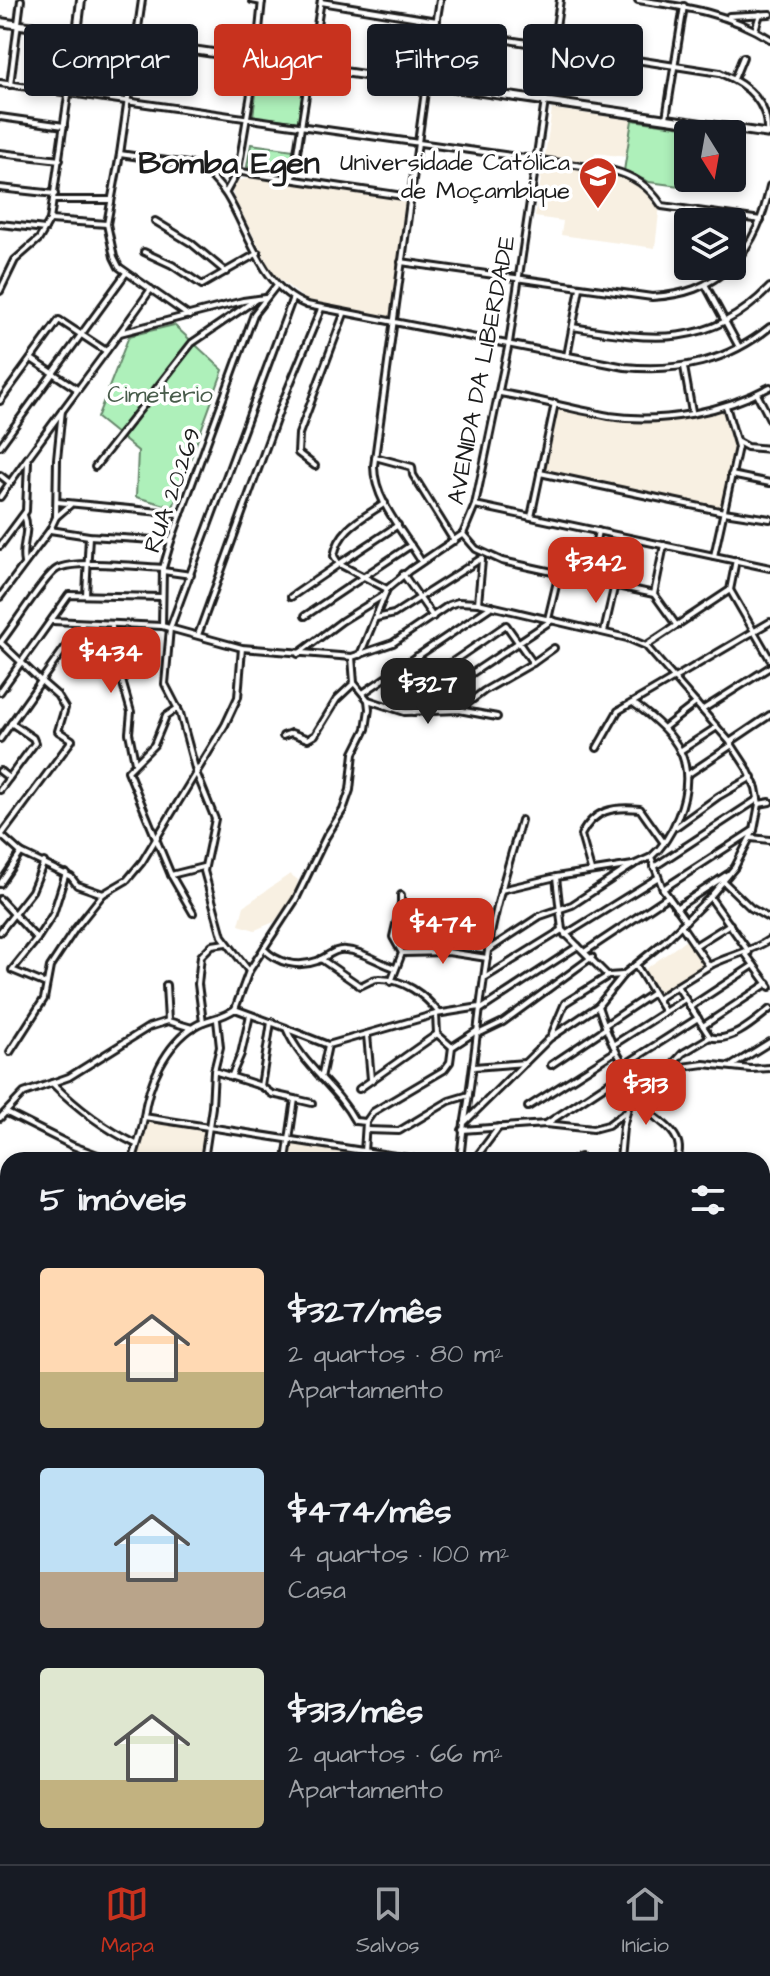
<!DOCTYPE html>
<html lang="pt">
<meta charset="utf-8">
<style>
:root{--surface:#171b24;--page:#20242c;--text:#f1f3f6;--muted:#9ea1a6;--line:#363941;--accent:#c8321e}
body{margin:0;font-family:"Architects Daughter",sans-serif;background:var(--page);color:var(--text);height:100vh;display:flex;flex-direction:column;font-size:30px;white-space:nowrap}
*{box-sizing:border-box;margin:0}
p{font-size:26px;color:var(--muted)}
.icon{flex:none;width:44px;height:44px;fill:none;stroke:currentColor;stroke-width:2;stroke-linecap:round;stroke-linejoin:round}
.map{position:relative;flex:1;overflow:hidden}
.drawer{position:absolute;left:0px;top:1152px;width:770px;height:712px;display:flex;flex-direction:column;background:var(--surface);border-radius:24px 24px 0 0;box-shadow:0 4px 12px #0003}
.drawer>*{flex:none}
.top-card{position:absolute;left:24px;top:24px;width:722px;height:72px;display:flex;gap:16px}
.needle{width:52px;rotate:169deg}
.tools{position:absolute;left:674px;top:120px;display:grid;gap:16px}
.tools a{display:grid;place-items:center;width:72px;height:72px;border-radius:8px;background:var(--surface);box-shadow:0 4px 12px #0003;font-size:40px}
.price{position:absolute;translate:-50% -68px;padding:0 18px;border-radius:16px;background:var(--accent);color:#fff;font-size:26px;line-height:52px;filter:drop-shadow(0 2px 4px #0008)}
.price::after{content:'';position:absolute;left:50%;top:48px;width:24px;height:18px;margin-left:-12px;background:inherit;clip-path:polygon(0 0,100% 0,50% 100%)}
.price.on{background:#222;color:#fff}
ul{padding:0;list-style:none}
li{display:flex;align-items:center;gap:24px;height:200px;padding:0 40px}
li span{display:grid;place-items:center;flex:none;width:224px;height:160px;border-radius:8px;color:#555}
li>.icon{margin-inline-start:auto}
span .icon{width:96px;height:96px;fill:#fffc;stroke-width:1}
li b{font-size:34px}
h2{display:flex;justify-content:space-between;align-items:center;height:96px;padding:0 40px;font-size:34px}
.chip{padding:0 28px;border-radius:8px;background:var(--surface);box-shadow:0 4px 12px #0003;font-size:28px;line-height:72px}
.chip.on{background:var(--accent);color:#fff}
.tab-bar{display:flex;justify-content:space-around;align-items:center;height:112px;border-top:2px solid var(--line);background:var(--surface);font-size:22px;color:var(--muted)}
.tab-bar a{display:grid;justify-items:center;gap:4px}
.tab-bar .on{color:var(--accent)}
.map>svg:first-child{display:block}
</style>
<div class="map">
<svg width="770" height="1864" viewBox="0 0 770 1864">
<rect width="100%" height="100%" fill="#fff"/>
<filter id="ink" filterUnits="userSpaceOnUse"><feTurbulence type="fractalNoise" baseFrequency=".0125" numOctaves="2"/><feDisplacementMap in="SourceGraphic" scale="16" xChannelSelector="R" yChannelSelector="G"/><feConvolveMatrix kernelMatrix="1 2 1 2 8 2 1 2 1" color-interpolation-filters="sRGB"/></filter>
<g filter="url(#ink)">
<g fill="#f8f0e2">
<polygon points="552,109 632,120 627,157 595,153 593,163 545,156"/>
<polygon points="543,165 615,175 644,185 660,204 655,248 561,235 563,221 535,217"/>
<polygon points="251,178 406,201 390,318 306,300 273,274 234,198 231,187 237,181"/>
<polygon points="554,404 636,419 663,418 725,406 737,442 724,510 541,471"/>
<polygon points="290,874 298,880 296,894 274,922 255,930 239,925 244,906"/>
<polygon points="689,938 707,968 663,997 644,970"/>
<polygon points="149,1120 207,1131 204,1160 136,1160"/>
<polygon points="292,1142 366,1152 365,1160 289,1160"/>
</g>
<g fill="#aef0ba" stroke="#65866b" stroke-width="2">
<polygon points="260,64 306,71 299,122 253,116"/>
<polygon points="632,120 727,133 688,134 688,178 719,178 717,191 649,182 624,171"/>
<polygon points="251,144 294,150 291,174 247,167"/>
<polygon points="174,325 223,370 173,507 136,497 138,451 97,418 129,336"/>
</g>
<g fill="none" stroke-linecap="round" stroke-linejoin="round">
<polyline stroke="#6987a1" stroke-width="2" points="40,1864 41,1856"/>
<g stroke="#9dcef9" stroke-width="7">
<polyline points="762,1748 770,1738"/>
<polyline points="643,1864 651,1856"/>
</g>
<defs>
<g id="street">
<polyline points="142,0 120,154 107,224 114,257 119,267 189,316"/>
<polyline points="252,0 262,2"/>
<path d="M 638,0 C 686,7 729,13 770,39"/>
<polyline points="321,2 437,21"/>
<polyline points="729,16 770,14"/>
<path d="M 437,29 L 720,73 C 746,84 769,102 767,133"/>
<polyline points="755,30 760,14"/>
<polyline points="734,79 743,57"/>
<path d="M 0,83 C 204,112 407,142 611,170 C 634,176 649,186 662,206 L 761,220"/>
<polyline points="10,85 21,0"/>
<polyline points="0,117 64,126"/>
<polyline points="666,118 684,6"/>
<polyline points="0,153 60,160"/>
<polyline points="120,154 410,197"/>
<path d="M 203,167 C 211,177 221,186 227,196 C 250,234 262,288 307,305 L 625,367 C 679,372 727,362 770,327"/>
<polyline points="293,178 321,0"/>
<polyline points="0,188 55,194"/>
<polyline points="226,192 238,170 255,70 262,0"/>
<polyline points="54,200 110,200"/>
<polyline points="695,210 701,222"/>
<polyline points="50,220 107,224"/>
<polyline points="155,221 191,243 226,272"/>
<polyline points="0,224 45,229"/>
<polyline points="144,252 172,265 202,285 258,253"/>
<path d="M 401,262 L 652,297 C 684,295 707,288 731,266"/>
<path d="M 732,265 C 754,242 763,217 770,186"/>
<polyline points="706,286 739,347"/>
<polyline points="0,291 15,260 39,239 50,220 77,33"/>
<path d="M 573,327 C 651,340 709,350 770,287"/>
<polyline points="120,333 243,301 265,298"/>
<polyline points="567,356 580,288"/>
<polyline points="33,360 77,389"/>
<polyline points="684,367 692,412"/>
<path d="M 500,393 C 536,399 572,409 609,416 C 662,424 723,412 770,387"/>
<polyline points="757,394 770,419"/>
<polyline points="0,401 59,320 106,351"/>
<polyline points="738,442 747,447 770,449"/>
<polyline points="0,446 126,273"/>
<polyline points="375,457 412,467 413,475 454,541"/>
<polyline points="315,466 298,453 299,434 344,314"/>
<polyline points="95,467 192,343 255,300"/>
<polyline points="540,473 724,512 770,519"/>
<polyline points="0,475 10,483"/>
<polyline points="731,475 770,483"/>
<path d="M 0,497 C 48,427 102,360 151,289"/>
<polyline points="57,502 181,514"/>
<polyline points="475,505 770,568"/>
<polyline points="56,517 70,505"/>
<polyline points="531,517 555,403"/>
<polyline points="50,530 89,536 171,541"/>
<polyline points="463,534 476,549 502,561 654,594"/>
<polyline points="664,545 654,594 677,626"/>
<polyline points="0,546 26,511 28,461"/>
<polyline points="714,556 738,447 726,406"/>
<path d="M 421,561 C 404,533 374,500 374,466 L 426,84 L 440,0"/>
<path d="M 24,563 C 20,546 31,532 24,515"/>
<polyline points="163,571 191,575"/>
<polyline points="403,574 433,617"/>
<polyline points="588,579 598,531"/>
<polyline points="387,589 339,564 398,525"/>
<polyline points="730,590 770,659"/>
<polyline points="86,595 89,536"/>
<polyline points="0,597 50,530 56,517 57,459 62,410"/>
<path d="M 291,597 L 339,564 L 334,556 C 339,528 363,518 385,503"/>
<polyline points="478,603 482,560"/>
<polyline points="305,616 411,545"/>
<polyline points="376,618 394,614 482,558"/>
<polyline points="548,619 559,573"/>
<polyline points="52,621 162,626 242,648 352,657 393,643 449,605 458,602 478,603 627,638 646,646 730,742 747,768 756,788 759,804 754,830 735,867 710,897 665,941 623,975 598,1006 550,1038 464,1123 460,1160"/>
<polyline points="112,626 113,649 131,712 129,733 135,762"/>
<polyline points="162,626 163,568 171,541 254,314 276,286"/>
<polyline points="604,632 615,584"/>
<polyline points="198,635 281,406 321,309"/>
<polyline points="0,642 41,681 0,739"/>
<path d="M 0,643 C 12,629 45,575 57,569 C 74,559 141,567 163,568"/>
<polyline points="647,645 730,590 736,560"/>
<polyline points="298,654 342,621 382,596"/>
<polyline points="360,655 387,589 410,570 463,534 475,505 509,343 560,0"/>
<polyline points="417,656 430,676"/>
<polyline points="0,692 69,595 162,597"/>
<polyline points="363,693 492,606"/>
<polyline points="368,700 405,712 459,710 497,717"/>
<path d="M 633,703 C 677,734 700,762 678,817 C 672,832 664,846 651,857 L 663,889 L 686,921"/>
<polyline points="388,706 506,625 533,663"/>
<polyline points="178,708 166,716 154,745 128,771 171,875 193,913"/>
<polyline points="460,709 484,691 533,663 554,648"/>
<polyline points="702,710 770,667"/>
<polyline points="414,712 552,620"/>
<polyline points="665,727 696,703"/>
<polyline points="283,736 291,733 308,739 315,735 337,699 354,683"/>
<polyline points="730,742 770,715"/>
<polyline points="597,748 618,711 770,622"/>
<polyline points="680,751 717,727"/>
<polyline points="0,771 9,778"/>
<polyline points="687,775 732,745"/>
<polyline points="0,790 35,743 33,738 11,723"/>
<polyline points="759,804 770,802"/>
<polyline points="676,827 719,796 752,777"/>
<polyline points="1,835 21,853 71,877 77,885 103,894"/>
<polyline points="0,837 72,740 58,731 65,708 57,695 41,681 82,624"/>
<polyline points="751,838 770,840"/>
<polyline points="654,867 758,799"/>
<path d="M 591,870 L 581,835 C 594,810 613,806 640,809 L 664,843"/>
<polyline points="171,875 203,867"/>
<polyline points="556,877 562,930 608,976"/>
<polyline points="723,881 751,908 770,919"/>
<polyline points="0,884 21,853"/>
<polyline points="663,889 754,830"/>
<polyline points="501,890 556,877 633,865 651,857"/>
<polyline points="710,897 749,952"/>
<polyline points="0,899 37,939"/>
<polyline points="676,908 728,874"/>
<path d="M 681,925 L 709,966 L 677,986 L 710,1037 C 730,1044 755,1021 770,1009"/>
<polyline points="0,932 32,891 44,862"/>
<polyline points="565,935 657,878"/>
<polyline points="695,946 730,924"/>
<path d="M 264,949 C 277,963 298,968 317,961 C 327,957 335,948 346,950 C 363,951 379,963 395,968"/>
<polyline points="488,950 540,916 572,905 633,865"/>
<polyline points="586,951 667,897"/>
<polyline points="402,953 448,952 487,958"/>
<polyline points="745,953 770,987"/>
<path d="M 321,959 L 360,986 C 366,984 372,979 378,979 C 403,978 425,995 439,1013"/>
<polyline points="636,965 665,1012"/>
<path d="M 709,966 C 729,955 750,953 770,939"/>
<polyline points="249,971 222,936 204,871 215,819 196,772 180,713 165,684 170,628 292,300"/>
<polyline points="486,977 562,930"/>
<polyline points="391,982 402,953 393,937 401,903 401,895"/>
<polyline points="46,984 12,970 37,939 53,914 66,873"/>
<polyline points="166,985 168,1021"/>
<polyline points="657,999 677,986"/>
<path d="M 598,1006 C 608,1037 620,1067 645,1088"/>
<polyline points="690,1007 754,965"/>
<polyline points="235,1009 249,971 296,899 326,837 343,810 350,790 354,753 366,729 369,709 368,700 354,683 352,657"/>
<polyline points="480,1010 578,946"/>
<polyline points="436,1014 437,1034 452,1047"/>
<polyline points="203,1022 198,984 201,956 212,945 226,943"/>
<polyline points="271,1022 261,1086 272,1094 295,1099 286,1160"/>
<polyline points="605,1025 653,993"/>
<polyline points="703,1026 768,983"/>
<polyline points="287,1029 328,1045 436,1014 480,1007"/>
<polyline points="478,1034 503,1022 592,957"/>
<polyline points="367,1035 371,1079"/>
<polyline points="551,1036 565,1003 608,976 623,975"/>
<polyline points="613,1045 685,999"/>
<polyline points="10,1052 44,999 50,967 75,929 103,894 127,880 142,862 225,725 238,697 242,648"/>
<polyline points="626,1064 698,1018"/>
<polyline points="551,1065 606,1028"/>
<polyline points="733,1065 770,1042"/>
<polyline points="474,1067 525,1063"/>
<polyline points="670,1067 683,1053 710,1037"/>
<polyline points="214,1071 261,1086"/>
<polyline points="231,1077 241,1054 250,1015"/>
<polyline points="321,1078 328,1045"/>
<path d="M 52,1083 C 78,1109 103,1128 136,1144"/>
<polyline points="359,1089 437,1034"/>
<path d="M 638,1094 C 643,1101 647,1110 654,1116 C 669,1127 686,1141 676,1160"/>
<polyline points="295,1099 312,1103"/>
<polyline points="528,1107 616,1051"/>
<polyline points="7,1113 73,1146 111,1160"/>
<polyline points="144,1117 421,1160"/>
<polyline points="0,1118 24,1093 69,1077 149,1027 168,1021 192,1028"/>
<path d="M 465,1120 C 475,1062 479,1003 489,945 C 496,902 510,861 521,820"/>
<polyline points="366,1122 373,1112 444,1070 450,1062 452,1047 478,1030"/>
<polyline points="546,1124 628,1070"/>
<polyline points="366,1130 399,1131 449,1101 469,1095"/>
<polyline points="462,1130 546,1124 593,1129 608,1125 624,1113"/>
<path d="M 133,1160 C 136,1146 143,1131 144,1117 C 148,1084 165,1045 195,1026 C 208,1018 221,1019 235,1009 L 286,1028 C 302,1066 336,1086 355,1121 L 366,1122 L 364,1152"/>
<polyline points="204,1160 212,1107 214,1071 220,1047 217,1020"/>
<polyline points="474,1160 499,1127"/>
<polyline points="574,1160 580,1157"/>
<polyline points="620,1160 623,1127 629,1104 668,1069 704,1064 751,1069 770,1068"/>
<polyline points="0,1184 8,1186"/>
<polyline points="762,1195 770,1177"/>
<polyline points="762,1197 770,1202"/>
<polyline points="0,1227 8,1229"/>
<polyline points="762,1250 770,1252"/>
<polyline points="762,1273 770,1276"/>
<polyline points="0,1275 8,1276"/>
<polyline points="762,1316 770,1318"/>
<polyline points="0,1320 8,1321"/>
<polyline points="762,1363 770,1365"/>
<polyline points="0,1369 8,1370"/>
<polyline points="762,1402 770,1404"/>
<polyline points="0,1415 8,1416"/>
<polyline points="762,1447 770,1449"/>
<polyline points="0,1462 8,1463"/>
<polyline points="762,1488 770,1489"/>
<polyline points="0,1507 8,1508"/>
<polyline points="762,1529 770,1530"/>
<polyline points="0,1554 8,1556"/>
<polyline points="0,1599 8,1600"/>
<polyline points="0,1619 8,1576"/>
<polyline points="762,1621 770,1625"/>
<polyline points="0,1645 8,1647"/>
<polyline points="762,1667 763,1668"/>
<polyline points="0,1691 8,1693"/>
<polyline points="0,1738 1,1738"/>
<polyline points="0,1786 8,1788"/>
<polyline points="115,1856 164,1864"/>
<polyline points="547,1856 550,1864"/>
<polyline points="298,1864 299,1856"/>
<polyline points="434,1864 434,1856"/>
<polyline points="500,1864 523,1856"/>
<polyline points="607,1864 621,1856"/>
</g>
<g id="secondary">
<polyline points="0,22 770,134"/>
<polyline points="77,33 81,0"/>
</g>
</defs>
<use href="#street" stroke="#1c1c1c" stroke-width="10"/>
<use href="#secondary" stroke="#1c1c1c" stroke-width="12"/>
<use href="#street" stroke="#fff" stroke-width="4"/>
<use href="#secondary" stroke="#fff" stroke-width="6"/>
</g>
</g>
<defs>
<symbol id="university-pin" viewBox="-11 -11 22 30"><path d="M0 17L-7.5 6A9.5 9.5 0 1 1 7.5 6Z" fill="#c8321e" stroke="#fff"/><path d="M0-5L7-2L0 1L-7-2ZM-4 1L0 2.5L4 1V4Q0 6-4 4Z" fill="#fff"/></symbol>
</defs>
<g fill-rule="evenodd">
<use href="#university-pin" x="576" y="154" width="44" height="60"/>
</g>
<g text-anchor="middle" stroke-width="7" stroke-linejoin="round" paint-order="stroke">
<g font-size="24" fill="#1c1c1c" stroke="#fff" text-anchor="end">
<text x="570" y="170">Universidade Católica<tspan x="570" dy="28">de Moçambique</tspan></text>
</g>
<g font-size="24" fill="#1c1c1c" stroke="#fff">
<text transform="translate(481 370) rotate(-79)" y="8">AVENIDA DA LIBERDADE</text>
<text transform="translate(172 490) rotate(-71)" y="8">RUA 20.269</text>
</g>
<g font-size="24" fill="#485c4b" stroke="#fff">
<text x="160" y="402">Cimeterio</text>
</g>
<g font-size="32" font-weight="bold" fill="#1c1c1c" stroke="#fff">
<text x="229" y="173">Bomba Egen</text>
</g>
</g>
</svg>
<div class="tools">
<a><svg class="needle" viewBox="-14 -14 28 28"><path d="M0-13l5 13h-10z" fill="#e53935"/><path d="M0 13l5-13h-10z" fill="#9ea1a6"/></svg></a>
<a><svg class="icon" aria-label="layers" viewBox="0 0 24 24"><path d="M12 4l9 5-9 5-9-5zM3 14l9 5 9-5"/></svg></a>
</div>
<b class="price" style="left:596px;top:605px">$342</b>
<b class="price" style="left:111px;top:695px">$434</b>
<b class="price on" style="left:428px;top:726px">$327</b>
<b class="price" style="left:443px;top:966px">$474</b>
<b class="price" style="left:646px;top:1127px">$313</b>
<div class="top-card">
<a class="chip">Comprar</a>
<a class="chip on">Alugar</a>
<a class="chip">Filtros</a>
<a class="chip">Novo</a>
</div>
<section class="drawer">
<h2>5 imóveis<svg class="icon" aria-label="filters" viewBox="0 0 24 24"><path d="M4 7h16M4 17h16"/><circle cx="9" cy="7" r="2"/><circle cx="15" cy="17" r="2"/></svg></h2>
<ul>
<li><span style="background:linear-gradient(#ffd9b3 65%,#c2b280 0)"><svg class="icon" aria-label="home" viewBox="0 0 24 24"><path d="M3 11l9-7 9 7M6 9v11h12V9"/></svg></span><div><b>$327/mês</b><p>2 quartos · 80 m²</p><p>Apartamento</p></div></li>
<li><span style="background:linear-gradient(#bfe0f5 65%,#b9a48a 0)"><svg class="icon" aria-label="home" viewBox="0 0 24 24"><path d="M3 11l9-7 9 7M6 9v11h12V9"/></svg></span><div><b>$474/mês</b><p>4 quartos · 100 m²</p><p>Casa</p></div></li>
<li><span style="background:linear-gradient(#dfe7d0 70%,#c2b280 0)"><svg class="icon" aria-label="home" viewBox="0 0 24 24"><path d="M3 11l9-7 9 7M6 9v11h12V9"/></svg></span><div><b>$313/mês</b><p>2 quartos · 66 m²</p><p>Apartamento</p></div></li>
</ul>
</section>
</div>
<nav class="tab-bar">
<a class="on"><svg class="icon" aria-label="map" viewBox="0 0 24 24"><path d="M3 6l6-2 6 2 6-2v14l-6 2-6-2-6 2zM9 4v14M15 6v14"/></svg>Mapa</a>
<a><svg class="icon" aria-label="saved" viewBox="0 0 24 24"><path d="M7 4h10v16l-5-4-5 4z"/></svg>Salvos</a>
<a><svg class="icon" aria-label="home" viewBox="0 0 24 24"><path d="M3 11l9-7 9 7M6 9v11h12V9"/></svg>Início</a>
</nav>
